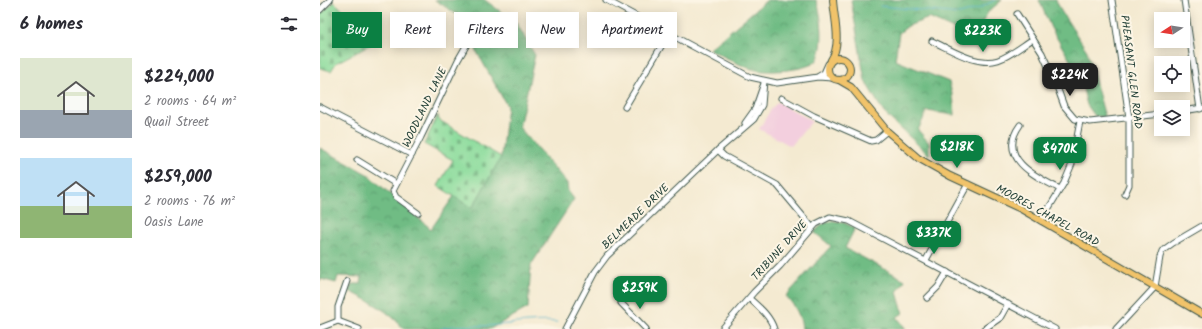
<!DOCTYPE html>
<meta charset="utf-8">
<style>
:root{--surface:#fff;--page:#f2f2f3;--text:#2b2b33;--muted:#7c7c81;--accent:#0b8043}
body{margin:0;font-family:Kalam,sans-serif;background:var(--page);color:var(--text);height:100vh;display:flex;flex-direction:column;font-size:15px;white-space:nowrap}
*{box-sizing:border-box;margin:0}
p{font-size:13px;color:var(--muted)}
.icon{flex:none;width:22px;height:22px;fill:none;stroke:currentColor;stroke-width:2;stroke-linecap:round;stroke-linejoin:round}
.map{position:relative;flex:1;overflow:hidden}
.side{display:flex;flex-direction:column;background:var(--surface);width:320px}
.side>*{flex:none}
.top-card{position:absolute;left:12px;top:12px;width:380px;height:36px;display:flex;gap:8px}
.needle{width:26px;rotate:258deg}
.buttons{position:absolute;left:834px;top:12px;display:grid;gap:8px}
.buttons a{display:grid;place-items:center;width:36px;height:36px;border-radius:0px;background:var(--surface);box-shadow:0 2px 10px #0003;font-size:20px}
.price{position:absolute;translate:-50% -34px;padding:0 9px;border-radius:8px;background:var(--accent);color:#fff;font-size:13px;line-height:26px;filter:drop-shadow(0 1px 2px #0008)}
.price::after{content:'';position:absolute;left:50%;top:24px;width:12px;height:9px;margin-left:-6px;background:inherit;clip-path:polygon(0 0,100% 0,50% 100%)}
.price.on{background:#222;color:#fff}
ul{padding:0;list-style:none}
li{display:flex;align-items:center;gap:12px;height:100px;padding:0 20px}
li span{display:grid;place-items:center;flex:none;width:112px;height:80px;border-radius:0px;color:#555}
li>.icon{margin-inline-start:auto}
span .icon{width:48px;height:48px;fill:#fffc;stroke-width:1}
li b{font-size:17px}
h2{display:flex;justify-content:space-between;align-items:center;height:48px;padding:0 20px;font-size:17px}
.tag{padding:0 14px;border-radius:0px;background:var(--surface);box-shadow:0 2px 10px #0003;font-size:14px;line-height:36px}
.tag.on{background:var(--accent);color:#fff}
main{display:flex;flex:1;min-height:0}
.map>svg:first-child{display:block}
</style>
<main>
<section class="side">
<h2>6 homes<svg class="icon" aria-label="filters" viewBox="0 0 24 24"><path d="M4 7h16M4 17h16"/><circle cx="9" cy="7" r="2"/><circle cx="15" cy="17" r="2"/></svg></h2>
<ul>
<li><span style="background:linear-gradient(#dfe7d0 65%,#9aa5b1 0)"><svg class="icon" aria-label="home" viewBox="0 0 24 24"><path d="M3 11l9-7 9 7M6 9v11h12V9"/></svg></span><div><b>$224,000</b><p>2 rooms · 64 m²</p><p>Quail Street</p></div></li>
<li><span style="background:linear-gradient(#bfe0f5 60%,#8fb573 0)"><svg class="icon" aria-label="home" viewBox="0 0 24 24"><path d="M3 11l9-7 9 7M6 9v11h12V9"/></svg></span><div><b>$259,000</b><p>2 rooms · 76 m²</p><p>Oasis Lane</p></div></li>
</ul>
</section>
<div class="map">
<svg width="882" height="329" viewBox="0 0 882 329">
<defs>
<pattern id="forest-crowns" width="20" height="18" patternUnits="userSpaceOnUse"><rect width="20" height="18" fill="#70bc84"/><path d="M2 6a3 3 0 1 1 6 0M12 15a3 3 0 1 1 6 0" fill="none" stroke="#5b9a6d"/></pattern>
<pattern id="cemetery-stones" width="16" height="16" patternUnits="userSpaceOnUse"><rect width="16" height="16" fill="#8bdc9c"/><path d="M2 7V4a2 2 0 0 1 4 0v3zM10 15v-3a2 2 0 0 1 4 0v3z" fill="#71b480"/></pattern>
</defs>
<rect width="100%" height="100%" fill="#fcf5e5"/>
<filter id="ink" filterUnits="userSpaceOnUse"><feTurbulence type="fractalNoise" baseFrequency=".025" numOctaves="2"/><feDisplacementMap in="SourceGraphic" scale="8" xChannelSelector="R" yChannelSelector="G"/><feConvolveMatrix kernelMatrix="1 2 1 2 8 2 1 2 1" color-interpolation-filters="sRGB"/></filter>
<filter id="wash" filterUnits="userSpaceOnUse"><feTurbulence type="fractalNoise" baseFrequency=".012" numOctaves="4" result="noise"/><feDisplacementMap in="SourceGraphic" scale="16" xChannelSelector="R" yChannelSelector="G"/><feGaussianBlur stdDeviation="0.9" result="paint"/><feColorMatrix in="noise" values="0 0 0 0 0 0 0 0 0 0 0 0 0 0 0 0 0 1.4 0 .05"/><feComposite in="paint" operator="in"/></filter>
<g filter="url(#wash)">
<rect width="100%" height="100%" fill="#f4ead1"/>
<polygon fill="#f3cfde" points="458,102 492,121 471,146 439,129 451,109"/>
<g fill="url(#forest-crowns)" stroke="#487c5c">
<path d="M 115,0 L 165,0 L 197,24 L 215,55 L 199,127 L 247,183 L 248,191 L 254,199 L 211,265 L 208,308 L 170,329 L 84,329 C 69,311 50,301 29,291 L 32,284 L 41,284 L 42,277 L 18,276 L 16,283 L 1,279 L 0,281 L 0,148 L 47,174 L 111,229 L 134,196 L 152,208 L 181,157 L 187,106 L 157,52 L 152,38 L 163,32 Z"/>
<path d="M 447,0 L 496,0 C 502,13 505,47 497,60 C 491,70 448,73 436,70 C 421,67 402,55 389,49 Z"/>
<polygon points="531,0 682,0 668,12 661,25 652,27 649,36 609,18 588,26 579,33 575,60 629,82 634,102 635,115 607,111 598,130 609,143 609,155 564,113 545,81"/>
<polygon points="719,0 736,0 741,11 767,51 785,117 775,116 767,105 760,77 731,28"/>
<path d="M 512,221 L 522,222 L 535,228 L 525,248 L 585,280 L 577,292 L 583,313 L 577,317 L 586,329 L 482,329 C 481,316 475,306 466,296 L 511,246 L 494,232 L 503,224 Z"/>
</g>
<g fill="url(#cemetery-stones)" stroke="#558c68">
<polygon points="14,2 28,15 33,24 46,30 53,43 16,63 11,71 0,68 0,15"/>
<polygon points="118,115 119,120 181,157 152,208 118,186 133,160 104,144"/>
</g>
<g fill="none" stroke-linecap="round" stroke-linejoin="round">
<g stroke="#4ab0c9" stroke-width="1">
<polyline points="560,6 640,14 660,8 675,0"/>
<path d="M 120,329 C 134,324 147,326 160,326 C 185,326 212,319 237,322"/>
</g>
</g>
</g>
<g filter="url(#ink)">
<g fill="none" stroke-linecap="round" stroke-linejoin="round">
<defs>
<g id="minor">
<polyline points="286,0 430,77 457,83 498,77 512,78"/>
<polyline points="792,0 809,118 809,185 805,194"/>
<polyline points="864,0 880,109"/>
<polyline points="0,10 10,0"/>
<polyline points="697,14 722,53 736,84 744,106 755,119 770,122 841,114"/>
<path d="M 612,41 C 630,49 657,67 678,60 C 690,56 702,46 713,39"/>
<polyline points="499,76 504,73 508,64"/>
<polyline points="461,98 494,116 551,141 556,140 567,131"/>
<polyline points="0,107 92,155"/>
<polyline points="305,107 348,35"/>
<polyline points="863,111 882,108"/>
<polyline points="425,123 435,109 443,86"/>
<path d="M 700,125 C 676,158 716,177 740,189"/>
<polyline points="398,150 404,156 457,185 492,227"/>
<polyline points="37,160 76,184"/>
<polyline points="98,213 76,197 73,191 101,137 138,60 150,39"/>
<polyline points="721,221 744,183 752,164 760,121"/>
<polyline points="606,260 648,184"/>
<polyline points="607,298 618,287 627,272"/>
<path d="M 430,299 C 440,308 450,316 454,329"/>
<polyline points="301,303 326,329"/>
<polyline points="18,321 18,307 27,281"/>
<polyline points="0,328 18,321 39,329"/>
<polyline points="245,329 275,272 287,256 398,150 434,119 442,105 444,81"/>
<polyline points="402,329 434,292 460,266 496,224 510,217 529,221 735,329"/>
<polyline points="664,329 680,318 688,304"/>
<polyline points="796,329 835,287 840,257 842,251 853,243 882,226"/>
</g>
<g id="major">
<circle cx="519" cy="69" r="11"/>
<path d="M 511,60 C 522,44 514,18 513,0"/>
<polyline points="519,80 531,87 567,131 598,158 630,176 701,209 882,314"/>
</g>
</defs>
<use href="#minor" stroke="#3f574c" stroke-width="7"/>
<use href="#major" stroke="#3f574c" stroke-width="8"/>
<use href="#minor" stroke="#fff" stroke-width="5"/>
<use href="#major" stroke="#f1c36a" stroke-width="6"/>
</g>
</g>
<g text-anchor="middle" stroke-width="4" stroke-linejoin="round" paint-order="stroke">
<g font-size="11" fill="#1f3d34" stroke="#fcf5e5">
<text transform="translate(812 72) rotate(83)" y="4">PHEASANT GLEN ROAD</text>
<text transform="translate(104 107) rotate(-64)" y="4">WOODLAND LANE</text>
<text transform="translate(728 215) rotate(29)" y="4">MOORES CHAPEL ROAD</text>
<text transform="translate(315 216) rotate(-44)" y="4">BELMEADE DRIVE</text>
<text transform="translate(459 250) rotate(-48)" y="4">TRIBUNE DRIVE</text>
</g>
</g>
</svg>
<div class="buttons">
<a><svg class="needle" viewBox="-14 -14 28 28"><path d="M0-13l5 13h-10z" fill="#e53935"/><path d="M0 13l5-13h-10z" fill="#7c7c81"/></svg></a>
<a><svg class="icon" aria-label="locate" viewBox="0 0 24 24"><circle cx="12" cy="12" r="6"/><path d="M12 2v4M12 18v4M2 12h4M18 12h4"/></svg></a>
<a><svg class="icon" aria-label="layers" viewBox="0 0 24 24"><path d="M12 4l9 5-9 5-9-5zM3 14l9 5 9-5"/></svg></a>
</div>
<b class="price" style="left:663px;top:53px">$223K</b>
<b class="price on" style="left:750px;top:97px">$224K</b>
<b class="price" style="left:637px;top:169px">$218K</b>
<b class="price" style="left:740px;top:171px">$470K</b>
<b class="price" style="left:614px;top:255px">$337K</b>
<b class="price" style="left:320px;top:310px">$259K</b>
<div class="top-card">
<a class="tag on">Buy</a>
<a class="tag">Rent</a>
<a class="tag">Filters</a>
<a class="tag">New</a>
<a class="tag">Apartment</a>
</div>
</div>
</main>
